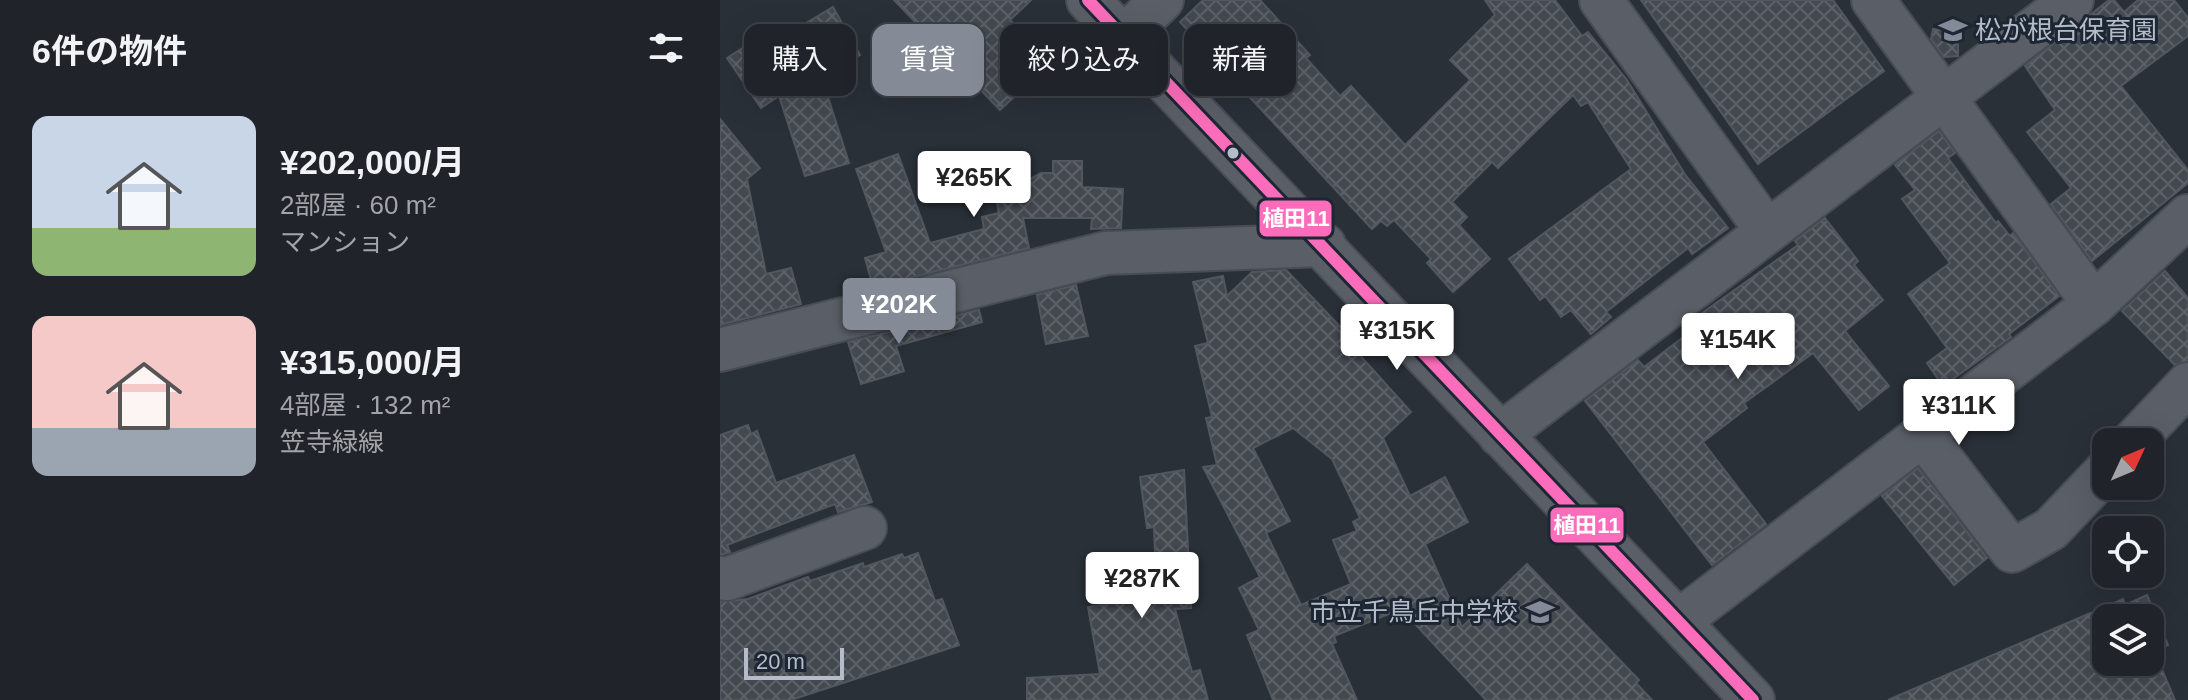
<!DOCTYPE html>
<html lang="ja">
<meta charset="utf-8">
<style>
:root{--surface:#20242a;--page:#282c32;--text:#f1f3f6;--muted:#a2a4a8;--line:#3d4147;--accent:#848b96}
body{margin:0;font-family:Arial,"Noto Sans JP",sans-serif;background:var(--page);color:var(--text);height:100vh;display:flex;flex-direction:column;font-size:30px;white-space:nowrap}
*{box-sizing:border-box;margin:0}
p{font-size:26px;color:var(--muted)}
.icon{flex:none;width:44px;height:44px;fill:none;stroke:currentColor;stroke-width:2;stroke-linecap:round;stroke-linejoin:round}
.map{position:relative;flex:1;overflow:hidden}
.drawer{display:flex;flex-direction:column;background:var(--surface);width:720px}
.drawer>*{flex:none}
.hud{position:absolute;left:24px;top:24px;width:760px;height:72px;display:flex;gap:16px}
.needle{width:52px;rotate:46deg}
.buttons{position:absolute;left:1372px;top:428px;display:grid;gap:16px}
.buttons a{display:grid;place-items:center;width:72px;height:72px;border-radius:16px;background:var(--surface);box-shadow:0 8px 32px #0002,0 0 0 2px var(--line);font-size:40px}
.scale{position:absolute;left:24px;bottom:20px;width:100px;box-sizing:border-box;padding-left:8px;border:4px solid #b4bcc9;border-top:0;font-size:22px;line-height:28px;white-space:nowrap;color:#b4bcc9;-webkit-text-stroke:6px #1d2633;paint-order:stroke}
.price{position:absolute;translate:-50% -68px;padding:0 18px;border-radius:8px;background:#fff;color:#222;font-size:26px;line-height:52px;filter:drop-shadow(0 2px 4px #0008)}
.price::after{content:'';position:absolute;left:50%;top:48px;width:24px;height:18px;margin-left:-12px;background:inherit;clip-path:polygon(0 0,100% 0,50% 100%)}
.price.active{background:var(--accent);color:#fff}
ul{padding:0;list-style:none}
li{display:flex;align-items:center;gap:24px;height:200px;padding:0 32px}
li span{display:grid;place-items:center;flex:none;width:224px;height:160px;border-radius:16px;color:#555}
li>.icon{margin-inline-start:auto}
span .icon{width:96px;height:96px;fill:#fffc;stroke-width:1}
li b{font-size:34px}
h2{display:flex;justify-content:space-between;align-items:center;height:96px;padding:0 32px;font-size:34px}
.tag{padding:0 28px;border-radius:16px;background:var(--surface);box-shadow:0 8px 32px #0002,0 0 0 2px var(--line);font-size:28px;line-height:72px}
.tag.active{background:var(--accent);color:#fff}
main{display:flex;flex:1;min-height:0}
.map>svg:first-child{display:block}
</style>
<main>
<section class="drawer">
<h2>6件の物件<svg class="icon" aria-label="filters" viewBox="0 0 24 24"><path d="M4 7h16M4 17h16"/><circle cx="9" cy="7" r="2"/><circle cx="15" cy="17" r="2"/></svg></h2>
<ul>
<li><span style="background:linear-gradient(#c9d6e8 70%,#8fb573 0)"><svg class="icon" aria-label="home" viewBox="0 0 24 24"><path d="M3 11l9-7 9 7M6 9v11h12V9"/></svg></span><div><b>¥202,000/月</b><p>2部屋 · 60 m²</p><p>マンション</p></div></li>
<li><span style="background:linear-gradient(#f6c9c9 70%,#9aa5b1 0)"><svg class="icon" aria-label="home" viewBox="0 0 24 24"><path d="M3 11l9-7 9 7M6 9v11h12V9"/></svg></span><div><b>¥315,000/月</b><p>4部屋 · 132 m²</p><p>笠寺緑線</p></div></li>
</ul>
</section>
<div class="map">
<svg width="1468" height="700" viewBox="0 0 1468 700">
<defs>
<pattern id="building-cross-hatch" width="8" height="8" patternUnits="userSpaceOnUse" patternTransform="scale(2)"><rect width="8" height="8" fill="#444950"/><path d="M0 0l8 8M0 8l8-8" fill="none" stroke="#5d6168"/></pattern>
</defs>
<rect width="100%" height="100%" fill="#2a3038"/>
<g fill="url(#building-cross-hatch)" stroke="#52575f" stroke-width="2" fill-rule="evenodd">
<polygon points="174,0 311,0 290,20 331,62 280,110"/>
<polygon points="483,0 540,0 590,55 586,58 620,96 631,86 685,145 750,80 730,60 775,15 765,0 835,0 862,36 868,32 907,80 966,176 1008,228 972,254 968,248 886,312 891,317 871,334 851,310 841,317 825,296 820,300 789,259 911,169 868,102 861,106 853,95 778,168 772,162 732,202 747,217 739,225 770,259 733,292 707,263 711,259 674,220 667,226 661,221 652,229 460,22"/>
<polygon points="921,0 1113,0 1164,71 1038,164"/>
<polygon points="1389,0 1394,0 1404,12 1418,0 1454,0 1468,18 1468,36 1401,86 1468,170 1468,183 1372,261 1331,204 1351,188 1307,132 1335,110 1305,66"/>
<polygon points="113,7 140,55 102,78 129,163 85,176 59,96 41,108 7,58 41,36 48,46"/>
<polygon points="1213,29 1238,31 1238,56 1224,57 1211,39"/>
<polygon points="0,119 40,168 27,179 46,274 71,268 81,304 0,325"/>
<polygon points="1219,131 1235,153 1228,158 1276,223 1278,221 1290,236 1293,233 1339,296 1289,334 1291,337 1223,386 1207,363 1227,348 1188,294 1230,263 1182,199 1195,190 1175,165"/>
<polygon points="178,154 210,243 264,229 262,217 279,213 276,198 321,173 333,173 333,161 362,161 362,187 403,189 401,228 371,229 372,218 303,218 309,248 153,287 145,258 166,252 136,169"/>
<polygon points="1105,218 1138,261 1134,265 1163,300 1125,331 1169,386 1139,410 1093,353 1024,403 1027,408 983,442 1046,524 992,565 865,401 918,360 924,367 983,322 978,316 1078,245 1075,241"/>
<path d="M 566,270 L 631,338 L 627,341 L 691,412 L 663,438 L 690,496 L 725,477 L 748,522 L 705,544 L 742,627 L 807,564 L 919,680 L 916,683 L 932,700 L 766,700 L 681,609 L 614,636 L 616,642 L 612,644 L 637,700 L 553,700 L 527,635 L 539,630 L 519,588 L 540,577 L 483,467 L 497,465 L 486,418 L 492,417 L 475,346 L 488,343 L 473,282 L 503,276 L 507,296 L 532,272 ZM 573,428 L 612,459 L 640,518 L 633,522 L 637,531 L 613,540 L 631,584 L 581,605 L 546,533 L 570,521 L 533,448 Z"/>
<polygon points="1445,271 1468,298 1468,361 1455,365 1402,311"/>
<polygon points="356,285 368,336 326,344 317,295"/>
<polygon points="259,310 262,322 176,346 184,371 141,384 128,342"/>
<polygon points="28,425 31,434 37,431 56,483 134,455 152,502 118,512 115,504 7,545 10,552 0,555 0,435"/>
<polygon points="1198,468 1267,558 1234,585 1162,496"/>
<polygon points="464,470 471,608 455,609 472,672 480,670 488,700 307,700 307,678 380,674 368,607 409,600 408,583 436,582 434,527 427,528 420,477"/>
<polygon points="198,553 215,601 222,599 239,645 71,700 0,700 0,602 28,599 88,577 90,581 143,563 144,567 182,554 184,558"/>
<path d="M 1427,595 L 1448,645 L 1434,651 L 1455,700 L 1168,700 L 1403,599 L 1405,605 ZM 1386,618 L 1430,618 L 1430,662 L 1386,662 Z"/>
</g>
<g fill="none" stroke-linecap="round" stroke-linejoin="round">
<defs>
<g id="minor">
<polyline points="368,0 1033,700"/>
<polyline points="881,0 1047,231"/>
<polyline points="1153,0 1374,304"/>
<polyline points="404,37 442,0"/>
<polyline points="0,350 386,253 604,245"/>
<polyline points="1202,434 1292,551 1331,529 1386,471"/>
<polyline points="780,435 1352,0"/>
<polyline points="1413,442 1468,384"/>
<polyline points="0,578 7,579 145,528"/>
<polyline points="959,621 1374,304 1468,216"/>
</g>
</defs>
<use href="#minor" stroke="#484c53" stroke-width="46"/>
<use href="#minor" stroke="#5a5e66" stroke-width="42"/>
<defs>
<polyline id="bus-1" points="368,0 1033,700"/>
</defs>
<use href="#bus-1" stroke="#1d2633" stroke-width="18"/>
<use href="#bus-1" stroke="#fb6dba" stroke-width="12"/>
</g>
<defs>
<symbol id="school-bare" viewBox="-9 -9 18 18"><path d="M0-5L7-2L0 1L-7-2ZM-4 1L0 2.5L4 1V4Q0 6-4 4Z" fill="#848b96" stroke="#1d2633" stroke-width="2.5" paint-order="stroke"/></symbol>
</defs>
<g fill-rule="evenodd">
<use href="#school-bare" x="1213" y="10" width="40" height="40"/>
<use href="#school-bare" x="800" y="592" width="40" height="40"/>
</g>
<circle fill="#b4bcc9" stroke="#1d2633" stroke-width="3" cx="513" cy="153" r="7"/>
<g text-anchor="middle" stroke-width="6" stroke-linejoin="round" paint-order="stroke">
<g font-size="26" fill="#b4bcc9" stroke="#1d2633" text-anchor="start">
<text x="1255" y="39">松が根台保育園</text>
<text x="798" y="621" text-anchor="end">市立千鳥丘中学校</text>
</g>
</g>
<g stroke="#1d2633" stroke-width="3">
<rect x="538" y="199" width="75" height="39" rx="8" fill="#fb6dba"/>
<rect x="829" y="506" width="76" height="38" rx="8" fill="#fb6dba"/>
</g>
<g font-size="22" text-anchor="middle" font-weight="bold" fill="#fff">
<text x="576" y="226">植田11</text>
<text x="867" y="533">植田11</text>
</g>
</svg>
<div class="buttons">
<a><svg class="needle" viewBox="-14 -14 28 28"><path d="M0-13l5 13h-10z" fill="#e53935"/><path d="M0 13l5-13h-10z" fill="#a2a4a8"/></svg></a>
<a><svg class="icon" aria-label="locate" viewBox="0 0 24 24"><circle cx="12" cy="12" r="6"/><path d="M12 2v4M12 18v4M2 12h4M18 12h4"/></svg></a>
<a><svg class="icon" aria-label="layers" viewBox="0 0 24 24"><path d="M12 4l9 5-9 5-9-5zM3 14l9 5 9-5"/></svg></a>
</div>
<div class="scale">20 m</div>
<b class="price" style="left:254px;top:219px">¥265K</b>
<b class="price active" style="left:179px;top:346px">¥202K</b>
<b class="price" style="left:677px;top:372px">¥315K</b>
<b class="price" style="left:1018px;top:381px">¥154K</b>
<b class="price" style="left:1239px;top:447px">¥311K</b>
<b class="price" style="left:422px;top:620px">¥287K</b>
<div class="hud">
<a class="tag">購入</a>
<a class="tag active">賃貸</a>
<a class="tag">絞り込み</a>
<a class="tag">新着</a>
</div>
</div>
</main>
